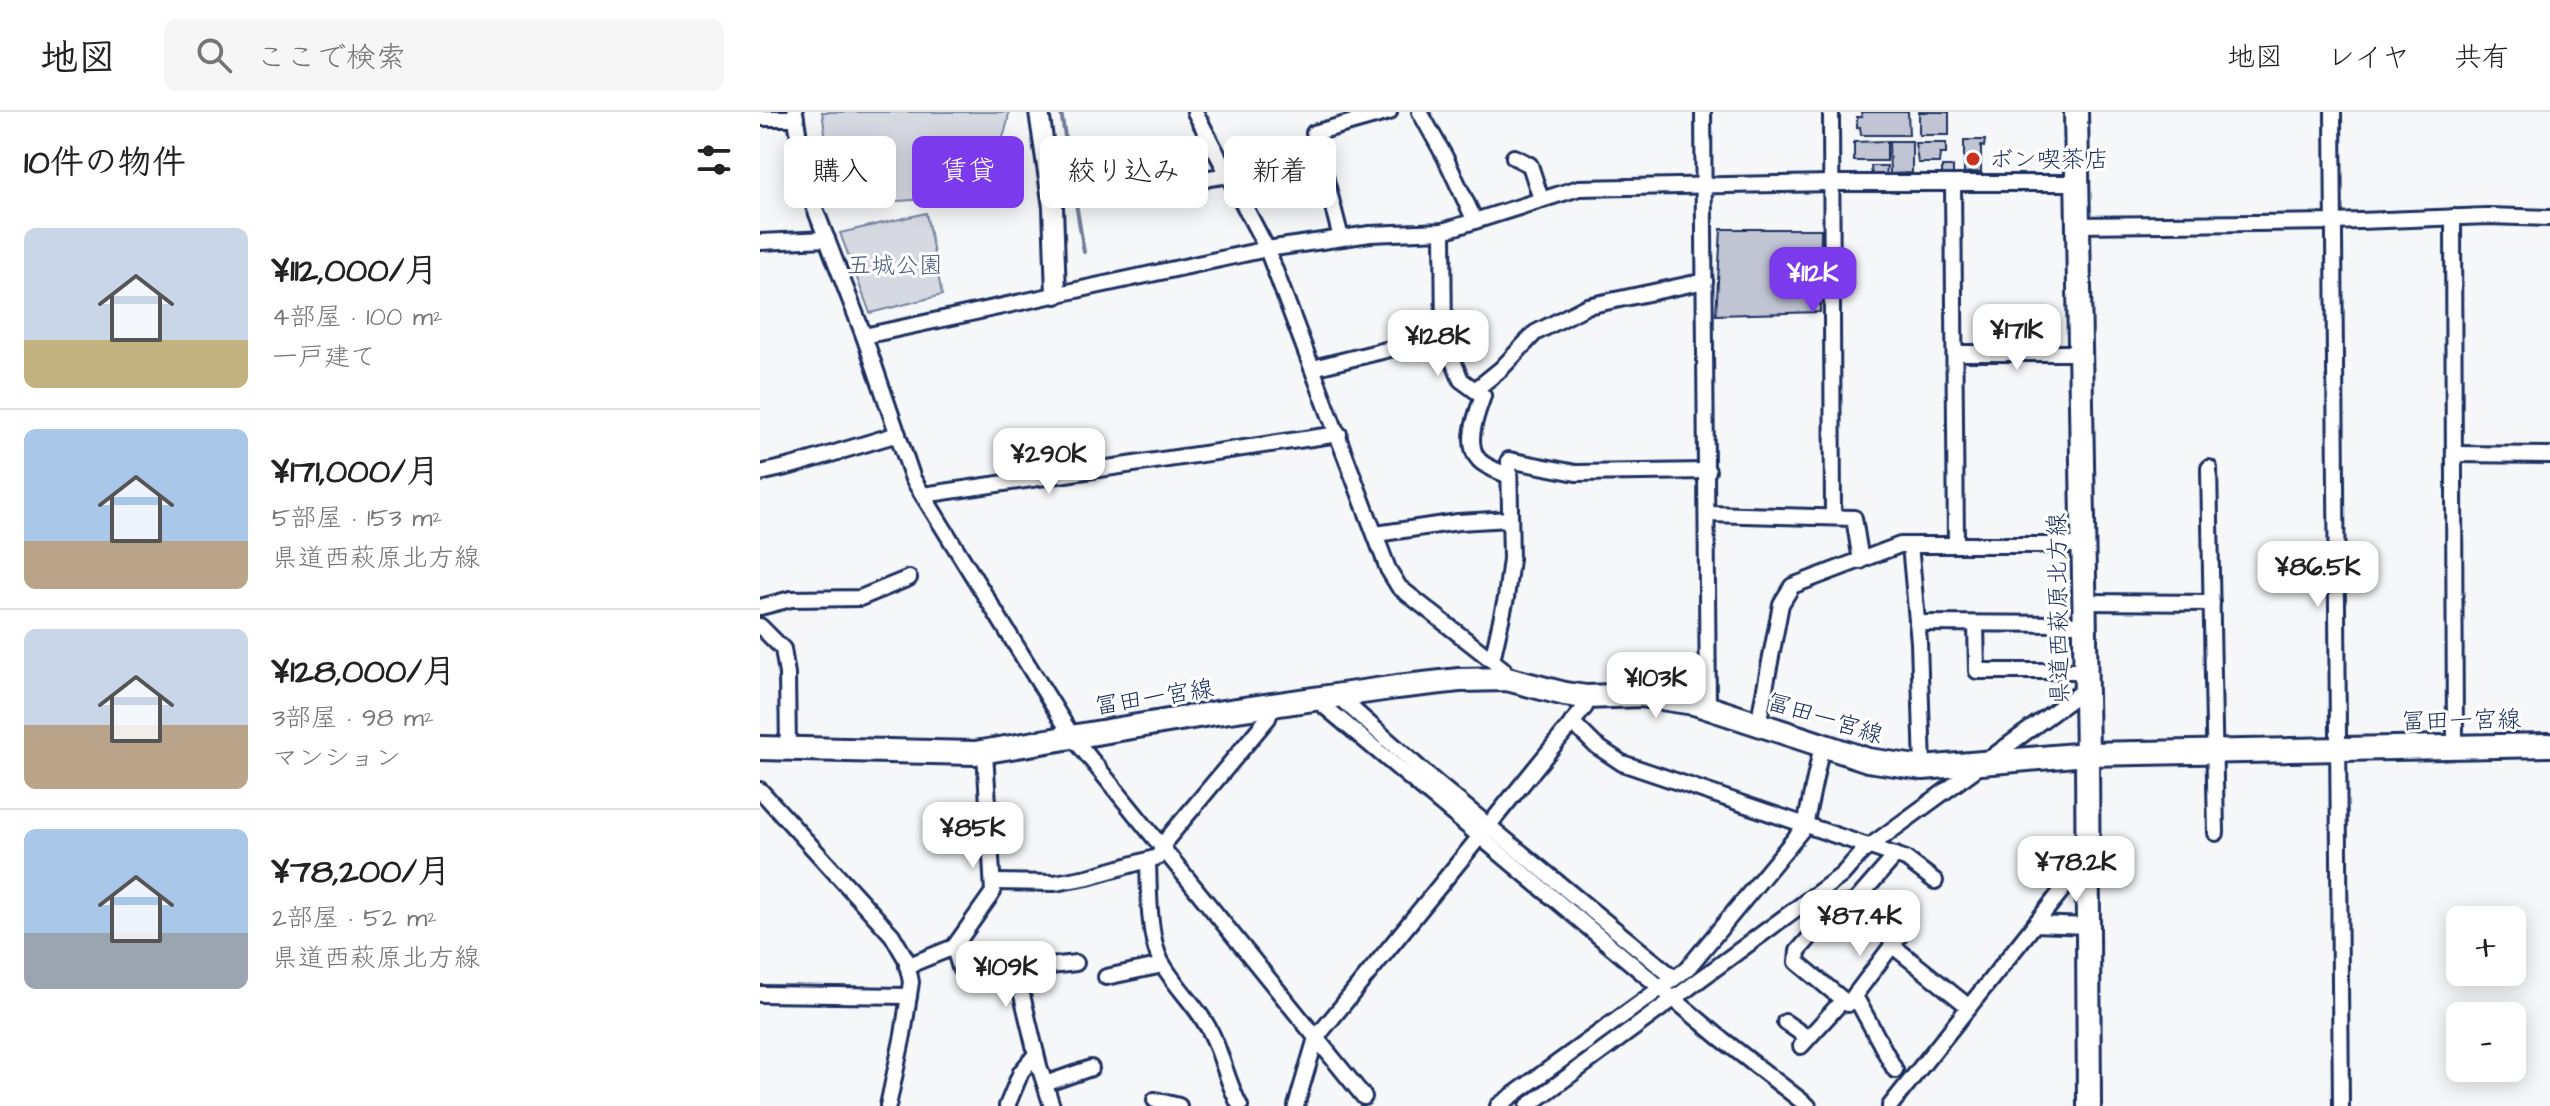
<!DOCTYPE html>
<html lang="ja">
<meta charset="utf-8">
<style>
:root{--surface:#fff;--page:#f6f6f6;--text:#222;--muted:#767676;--line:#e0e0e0;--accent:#7c3aed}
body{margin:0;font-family:"Architects Daughter","Klee One",sans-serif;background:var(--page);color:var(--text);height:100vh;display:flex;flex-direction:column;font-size:30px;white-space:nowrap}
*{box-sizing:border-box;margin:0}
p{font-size:26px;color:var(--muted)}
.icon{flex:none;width:44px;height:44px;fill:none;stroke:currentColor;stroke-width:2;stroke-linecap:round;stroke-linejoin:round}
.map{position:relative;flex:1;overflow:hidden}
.drawer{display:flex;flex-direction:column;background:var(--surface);width:760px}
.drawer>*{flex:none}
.guide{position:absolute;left:24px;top:24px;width:760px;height:72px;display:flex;gap:16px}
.fabs{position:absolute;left:1686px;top:794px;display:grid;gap:16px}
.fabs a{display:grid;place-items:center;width:80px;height:80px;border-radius:12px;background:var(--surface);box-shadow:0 4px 20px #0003;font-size:40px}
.price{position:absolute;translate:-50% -68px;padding:0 18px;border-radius:16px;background:#fff;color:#222;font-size:26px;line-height:52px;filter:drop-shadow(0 2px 4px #0008)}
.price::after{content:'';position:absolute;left:50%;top:48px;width:24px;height:18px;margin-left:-12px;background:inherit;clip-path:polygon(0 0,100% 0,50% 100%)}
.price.current{background:var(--accent);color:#fff}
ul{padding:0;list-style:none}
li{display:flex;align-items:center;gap:24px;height:200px;padding:0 24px}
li+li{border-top:2px solid var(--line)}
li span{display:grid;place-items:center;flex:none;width:224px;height:160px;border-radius:12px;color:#555}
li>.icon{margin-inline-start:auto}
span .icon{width:96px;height:96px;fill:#fffc;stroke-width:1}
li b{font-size:34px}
h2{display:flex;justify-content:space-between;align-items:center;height:96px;padding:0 24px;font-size:34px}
.pill{padding:0 28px;border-radius:12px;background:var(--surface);box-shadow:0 4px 20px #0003;font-size:28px;line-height:72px}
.pill.current{background:var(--accent);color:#fff}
header{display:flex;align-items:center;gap:48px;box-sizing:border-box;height:112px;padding:0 40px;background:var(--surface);border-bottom:2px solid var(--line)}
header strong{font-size:38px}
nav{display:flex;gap:44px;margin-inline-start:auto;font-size:28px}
.search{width:560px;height:72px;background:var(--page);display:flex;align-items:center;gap:20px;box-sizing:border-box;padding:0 28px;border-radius:12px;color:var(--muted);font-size:30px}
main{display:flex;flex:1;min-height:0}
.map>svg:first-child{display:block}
</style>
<header>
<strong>地図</strong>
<div class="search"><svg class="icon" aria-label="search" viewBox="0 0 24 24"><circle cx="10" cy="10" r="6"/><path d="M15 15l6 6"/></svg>ここで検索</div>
<nav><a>地図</a><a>レイヤ</a><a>共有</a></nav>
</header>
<main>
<section class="drawer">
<h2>10件の物件<svg class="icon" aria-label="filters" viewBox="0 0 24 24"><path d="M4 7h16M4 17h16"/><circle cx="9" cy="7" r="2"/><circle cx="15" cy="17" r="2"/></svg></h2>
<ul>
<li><span style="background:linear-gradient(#c9d6e8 70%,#c2b280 0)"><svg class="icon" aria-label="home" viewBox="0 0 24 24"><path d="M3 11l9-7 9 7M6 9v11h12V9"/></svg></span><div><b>¥112,000/月</b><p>4部屋 · 100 m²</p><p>一戸建て</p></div></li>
<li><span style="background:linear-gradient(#a9c7e8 70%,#b9a48a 0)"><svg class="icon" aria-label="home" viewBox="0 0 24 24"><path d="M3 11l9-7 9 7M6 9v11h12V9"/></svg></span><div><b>¥171,000/月</b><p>5部屋 · 153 m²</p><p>県道西萩原北方線</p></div></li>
<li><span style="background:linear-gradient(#c9d6e8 60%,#b9a48a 0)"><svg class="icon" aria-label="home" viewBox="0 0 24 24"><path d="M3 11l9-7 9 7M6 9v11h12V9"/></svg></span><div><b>¥128,000/月</b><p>3部屋 · 98 m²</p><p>マンション</p></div></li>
<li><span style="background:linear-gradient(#a9c7e8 65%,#9aa5b1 0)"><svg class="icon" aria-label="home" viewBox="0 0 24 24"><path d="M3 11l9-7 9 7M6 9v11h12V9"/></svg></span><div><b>¥78,200/月</b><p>2部屋 · 52 m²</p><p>県道西萩原北方線</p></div></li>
</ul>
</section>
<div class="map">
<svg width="1790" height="994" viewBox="0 0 1790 994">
<rect width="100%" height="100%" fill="#f6f7f9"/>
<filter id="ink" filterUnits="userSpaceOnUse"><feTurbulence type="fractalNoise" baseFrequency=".0125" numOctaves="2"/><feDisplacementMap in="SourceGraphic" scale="16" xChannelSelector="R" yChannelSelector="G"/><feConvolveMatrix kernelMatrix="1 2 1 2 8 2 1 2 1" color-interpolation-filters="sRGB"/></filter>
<g filter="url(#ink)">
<g fill="#d6d9e2" stroke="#7884a0" stroke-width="2">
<path d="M 62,0 L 249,0 C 243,62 180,95 122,88 C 105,86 90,85 78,72 C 68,61 65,16 62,0 Z"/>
<polygon points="166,101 182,183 110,201 80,121"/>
</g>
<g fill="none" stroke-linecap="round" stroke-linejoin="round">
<polyline stroke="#707c99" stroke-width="4" points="301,0 324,140"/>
</g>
<g fill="#c0c4d3" stroke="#1b2f5e" stroke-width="2">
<polygon points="1101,0 1148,0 1149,23 1101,23 1100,15 1097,16 1097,5 1102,5"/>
<rect x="1159" y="0" width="30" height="23"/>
<polygon points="1204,28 1225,28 1224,35 1221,34 1221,60 1204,61"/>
<polygon points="1127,29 1127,49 1094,49 1094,30"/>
<polygon points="1129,29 1152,29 1152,61 1130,62"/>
<polygon points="1155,31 1186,31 1186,42 1180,42 1179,51 1158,51"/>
<polygon points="1111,54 1127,54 1126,65 1112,65"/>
<rect x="1182" y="55" width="11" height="7"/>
<polygon points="961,117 1061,117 1060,200 956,203"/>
</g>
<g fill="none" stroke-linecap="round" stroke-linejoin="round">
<defs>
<g id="minor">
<polyline points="35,0 43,53 54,94 104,224 153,367 312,624 604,985"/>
<polyline points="435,0 507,137 628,457 639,475 743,557 747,567"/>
<polyline points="660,0 685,45 714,107"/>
<polyline points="943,0 948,596"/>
<polyline points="1071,0 1073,405"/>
<polyline points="1573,0 1581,994"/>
<polyline points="0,6 36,6"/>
<polyline points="754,45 770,53 781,87"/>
<polyline points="1193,71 1196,433"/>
<polyline points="326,84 470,63"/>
<polyline points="1693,105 1695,634"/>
<polyline points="1317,113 1574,110 1728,104 1790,106"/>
<path d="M 683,119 L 684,227 L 701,268 L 723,284 C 717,301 704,332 719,348 C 725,355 741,360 749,364"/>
<polyline points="581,126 554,21 629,0"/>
<polyline points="0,130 67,127"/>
<polyline points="104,224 507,137 610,122 683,119 819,76 1072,71 1317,71"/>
<polyline points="1195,241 1319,241"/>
<polyline points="553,256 634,236 684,227"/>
<polyline points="715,278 741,257 775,221 827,194 945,169"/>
<polyline points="1694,342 1790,343"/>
<polyline points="1449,356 1456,721"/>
<polyline points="0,361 31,354 138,322"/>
<polyline points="163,383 579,322"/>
<polyline points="948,402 1094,406 1101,449"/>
<polyline points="616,422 698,410 750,407"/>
<polyline points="1150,433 1159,530 1163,656"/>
<polyline points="1324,490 1452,491"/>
<polyline points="0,495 31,487 100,486 149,466"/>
<polyline points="1157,511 1324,512"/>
<polyline points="1216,512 1217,559 1325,559"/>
<polyline points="0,514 23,537 27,562 28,637"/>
<polyline points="732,548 746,486 751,447 749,348 816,361 948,359"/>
<polyline points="579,585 674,669 914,866"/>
<polyline points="557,588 958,924 1048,994"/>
<polyline points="812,610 835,633 862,651 1146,747 1175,769"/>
<polyline points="998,613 1021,492 1032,474 1140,433 1323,433"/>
<polyline points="0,678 132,823 146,847 151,870 143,923 128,994"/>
<polyline points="1136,743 1094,791 1078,793 1038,839 1037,850 1088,892 1140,823"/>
<path d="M 388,749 C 389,778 388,829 403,853 C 418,878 441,898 453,925 C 463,947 468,972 480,994"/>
<polyline points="233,770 295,771 328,765 398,745 407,727 508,606 513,593"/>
<polyline points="1275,812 1327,747"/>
<polyline points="1133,834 1209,895"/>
<polyline points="194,835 200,856 256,858 279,954 292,994"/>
<polyline points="147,854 194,835 233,780 225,640"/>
<polyline points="256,858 316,851"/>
<polyline points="346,865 403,853"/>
<polyline points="0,882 149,884"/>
<polyline points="1095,884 1135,958"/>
<polyline points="1025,910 1048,926"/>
<polyline points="1041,934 1083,888"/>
<polyline points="285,972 331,956"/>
<polyline points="395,988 419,994"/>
<polyline points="247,994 261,960 276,942"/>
<polyline points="536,994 556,926 825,595 826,585"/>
<polyline points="738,994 927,857 1045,714 1062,633"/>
<polyline points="768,994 1082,763 1102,740 1325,577"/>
<polyline points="1130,994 1275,812 1328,814"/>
</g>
<polyline id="tertiary" points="279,0 293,95 296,182"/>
<g id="secondary">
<polyline points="1316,0 1327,642 1329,994"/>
<polyline points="0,636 215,641 456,601 637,575 699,568 747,567 805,582 826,585 881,583 934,591 1108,648 1163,656 1327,642 1790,633"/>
</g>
</defs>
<use href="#minor" stroke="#1b2f5e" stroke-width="20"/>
<use href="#tertiary" stroke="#1b2f5e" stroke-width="24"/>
<use href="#secondary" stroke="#1b2f5e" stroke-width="28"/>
<use href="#minor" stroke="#fff" stroke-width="14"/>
<use href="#tertiary" stroke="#fff" stroke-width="18"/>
<use href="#secondary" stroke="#fff" stroke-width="22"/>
</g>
</g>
<circle fill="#c8321e" stroke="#fff" stroke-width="3" cx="1213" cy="47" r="8"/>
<g text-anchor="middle" stroke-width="6" stroke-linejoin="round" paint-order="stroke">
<g font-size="24" fill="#1b2f5e" stroke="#fff" text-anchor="start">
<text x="1229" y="55">ボン喫茶店</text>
</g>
<g font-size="24" fill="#4a5a7f" stroke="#fff">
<text x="135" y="161">五城公園</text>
</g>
<g font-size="24" fill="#1b2f5e" stroke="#fff">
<text transform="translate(1298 497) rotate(-91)" y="8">県道西萩原北方線</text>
<text transform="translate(394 585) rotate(-9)" y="8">冨田一宮線</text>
<text transform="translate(1065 606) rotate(17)" y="8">冨田一宮線</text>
<text transform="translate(1701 608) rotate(-1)" y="8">冨田一宮線</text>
</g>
</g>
</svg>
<div class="fabs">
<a>+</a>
<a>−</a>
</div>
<b class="price current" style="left:1053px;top:203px">¥112K</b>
<b class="price" style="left:1257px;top:260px">¥171K</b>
<b class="price" style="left:678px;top:266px">¥128K</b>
<b class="price" style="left:289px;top:384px">¥290K</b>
<b class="price" style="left:1558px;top:497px">¥86.5K</b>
<b class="price" style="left:896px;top:608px">¥103K</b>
<b class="price" style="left:213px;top:758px">¥85K</b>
<b class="price" style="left:1316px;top:792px">¥78.2K</b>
<b class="price" style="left:1100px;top:846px">¥87.4K</b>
<b class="price" style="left:246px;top:897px">¥109K</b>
<div class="guide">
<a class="pill">購入</a>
<a class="pill current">賃貸</a>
<a class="pill">絞り込み</a>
<a class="pill">新着</a>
</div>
</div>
</main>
